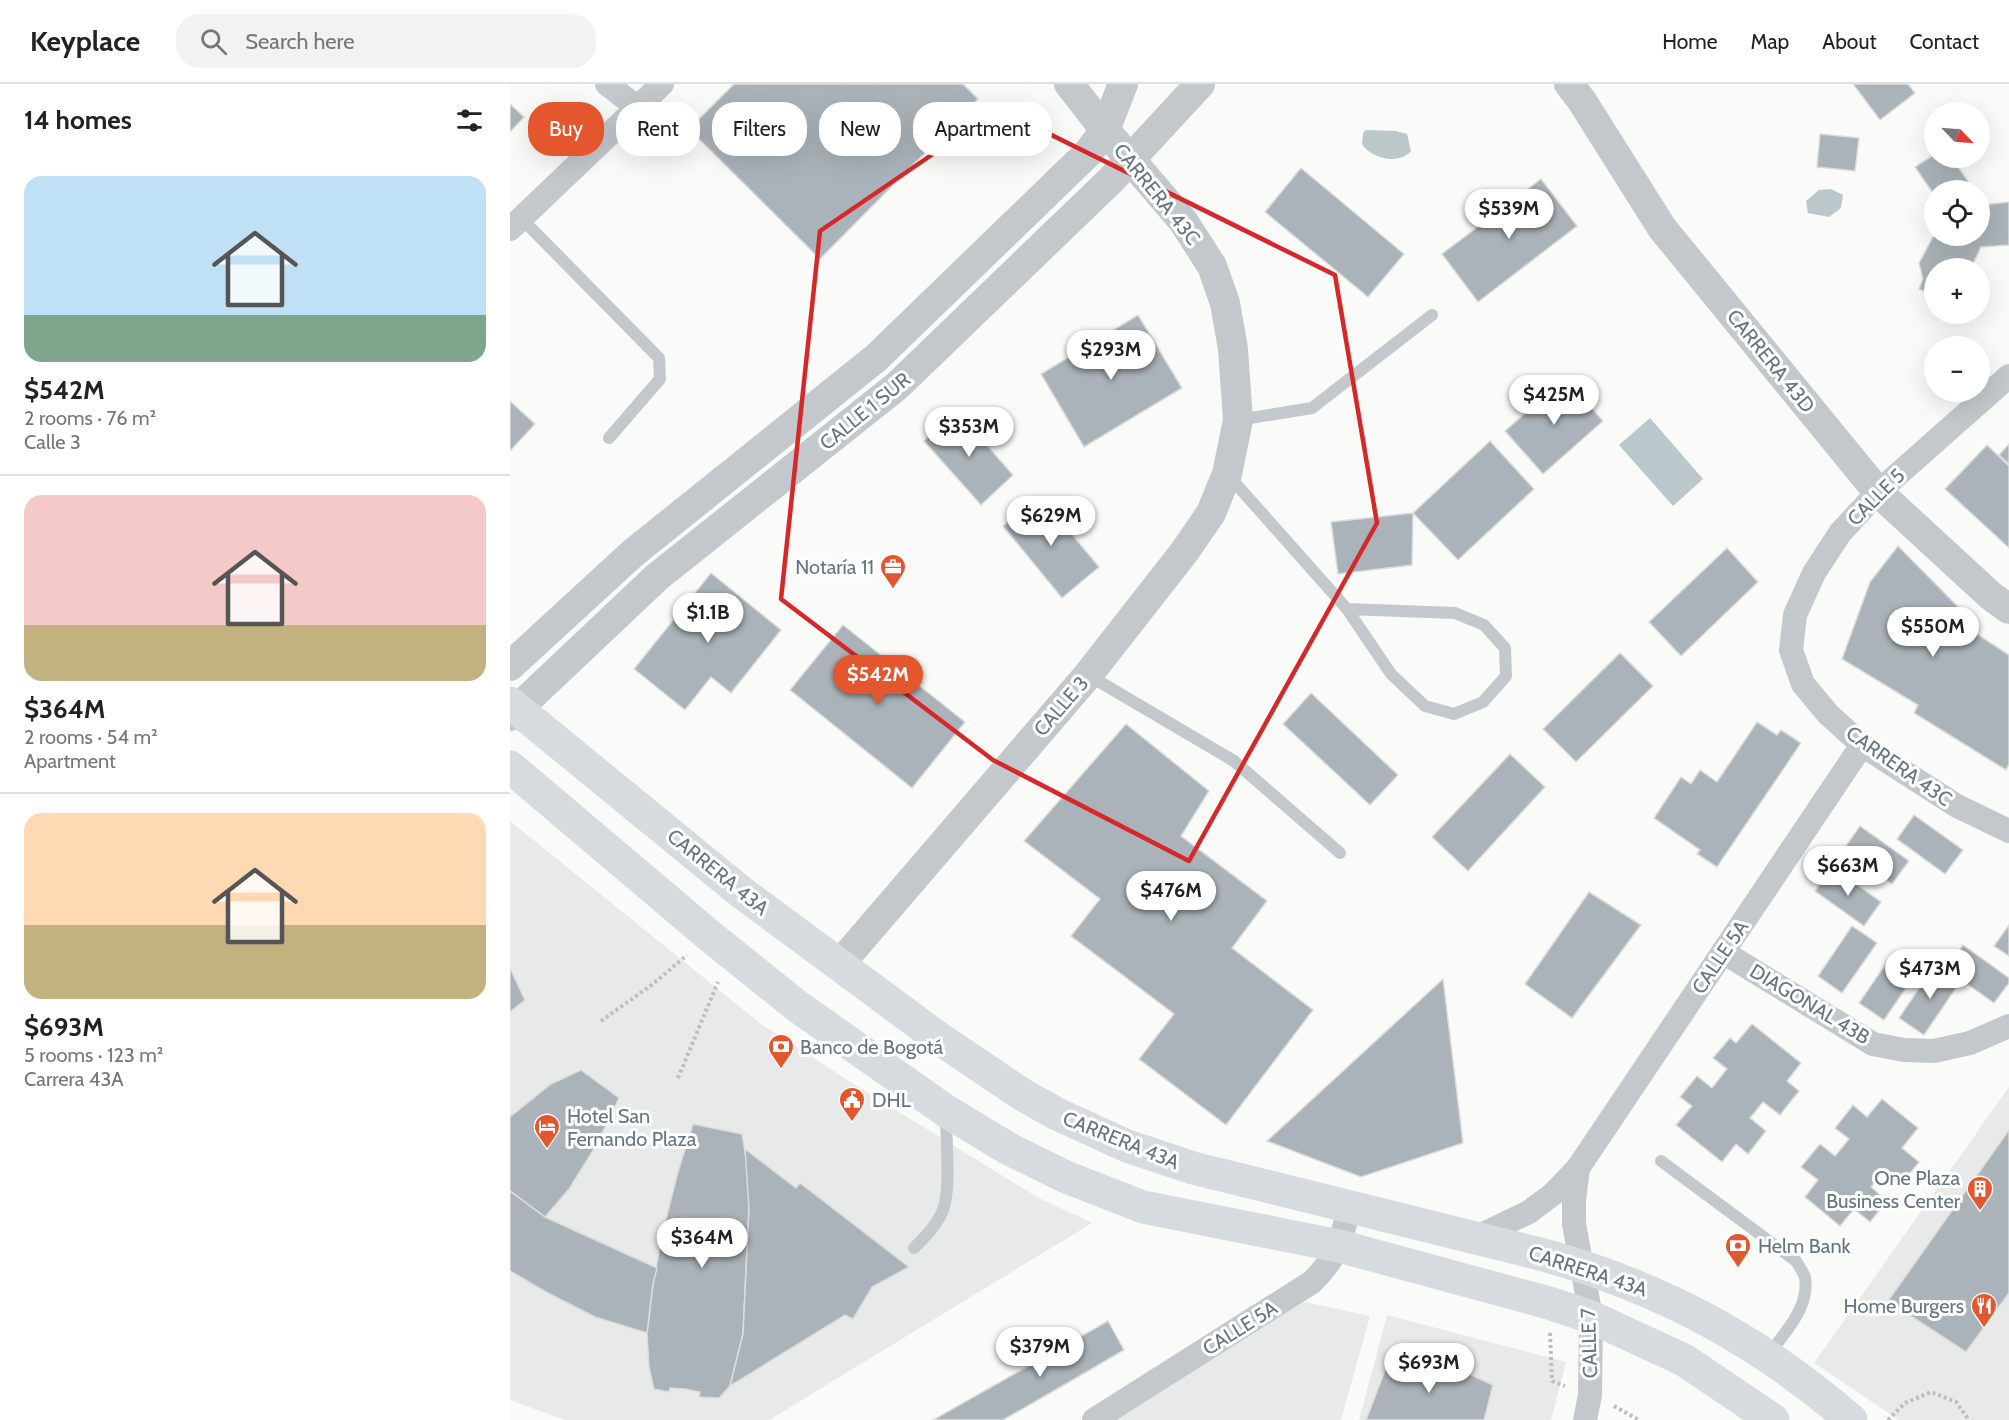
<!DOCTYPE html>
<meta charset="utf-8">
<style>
:root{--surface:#fff;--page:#f2f2f2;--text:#222;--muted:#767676;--line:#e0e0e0;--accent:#e4572e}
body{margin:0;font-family:Cabin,sans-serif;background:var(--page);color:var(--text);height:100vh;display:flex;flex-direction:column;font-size:22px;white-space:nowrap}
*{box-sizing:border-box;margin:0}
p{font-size:20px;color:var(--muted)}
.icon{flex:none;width:33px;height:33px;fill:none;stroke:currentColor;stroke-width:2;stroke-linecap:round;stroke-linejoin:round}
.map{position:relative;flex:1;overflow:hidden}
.details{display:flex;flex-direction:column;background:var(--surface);width:510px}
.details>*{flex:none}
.guide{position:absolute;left:18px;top:18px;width:570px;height:54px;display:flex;gap:12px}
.needle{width:39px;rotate:115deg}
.controls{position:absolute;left:1414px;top:18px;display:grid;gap:12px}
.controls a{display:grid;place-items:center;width:66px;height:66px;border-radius:50%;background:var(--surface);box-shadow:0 6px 24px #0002;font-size:30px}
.price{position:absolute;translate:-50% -51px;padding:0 14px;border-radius:21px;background:#fff;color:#222;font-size:20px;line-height:39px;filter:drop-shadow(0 2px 3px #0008)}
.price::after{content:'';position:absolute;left:50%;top:36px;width:18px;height:14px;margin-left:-9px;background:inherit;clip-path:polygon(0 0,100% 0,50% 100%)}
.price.active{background:var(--accent);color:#fff}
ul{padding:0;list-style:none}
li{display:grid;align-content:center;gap:12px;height:318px;padding:0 24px}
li+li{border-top:2px solid var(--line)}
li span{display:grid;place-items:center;height:186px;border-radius:18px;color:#555}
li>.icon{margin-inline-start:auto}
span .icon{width:108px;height:108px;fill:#fffc;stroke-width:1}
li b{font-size:26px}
h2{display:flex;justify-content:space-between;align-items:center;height:72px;padding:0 24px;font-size:26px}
.tag{padding:0 21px;border-radius:24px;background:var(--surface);box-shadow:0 6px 24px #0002;font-size:21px;line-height:54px}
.tag.active{background:var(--accent);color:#fff}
header{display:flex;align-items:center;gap:36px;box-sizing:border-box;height:84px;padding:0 30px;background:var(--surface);border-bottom:2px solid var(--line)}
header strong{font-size:28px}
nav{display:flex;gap:33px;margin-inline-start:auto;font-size:21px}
.search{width:420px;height:54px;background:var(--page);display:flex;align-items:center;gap:15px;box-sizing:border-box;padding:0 21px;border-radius:24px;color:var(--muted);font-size:22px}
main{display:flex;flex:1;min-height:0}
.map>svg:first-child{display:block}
</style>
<header>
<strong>Keyplace</strong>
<div class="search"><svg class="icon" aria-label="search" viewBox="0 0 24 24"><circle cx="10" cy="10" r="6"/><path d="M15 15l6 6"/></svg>Search here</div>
<nav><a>Home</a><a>Map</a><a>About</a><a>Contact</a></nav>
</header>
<main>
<section class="details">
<h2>14 homes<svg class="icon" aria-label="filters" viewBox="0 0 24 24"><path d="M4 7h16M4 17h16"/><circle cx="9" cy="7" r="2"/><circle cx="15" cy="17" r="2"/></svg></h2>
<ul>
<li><span style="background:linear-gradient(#bfe0f5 75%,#7fa58c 0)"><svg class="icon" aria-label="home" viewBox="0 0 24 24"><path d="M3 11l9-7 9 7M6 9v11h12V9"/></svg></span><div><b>$542M</b><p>2 rooms · 76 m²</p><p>Calle 3</p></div></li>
<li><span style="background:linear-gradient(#f6c9c9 70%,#c2b280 0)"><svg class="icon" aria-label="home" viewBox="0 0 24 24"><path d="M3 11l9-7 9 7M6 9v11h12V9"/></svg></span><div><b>$364M</b><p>2 rooms · 54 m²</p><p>Apartment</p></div></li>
<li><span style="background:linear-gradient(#ffd9b3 60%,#c2b280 0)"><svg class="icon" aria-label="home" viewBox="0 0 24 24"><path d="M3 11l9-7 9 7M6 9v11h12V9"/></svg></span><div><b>$693M</b><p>5 rooms · 123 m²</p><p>Carrera 43A</p></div></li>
</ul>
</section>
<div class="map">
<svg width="1499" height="1336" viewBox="0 0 1499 1336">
<rect width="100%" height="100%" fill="#fafaf8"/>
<g fill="#e8e9e9">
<polygon points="0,737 251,940 350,1004 527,1113 582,1139 259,1336 55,1336 0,1316"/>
<polygon points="1499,1003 1499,1336 1389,1336 1304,1279"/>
<polygon points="790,1217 860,1232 831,1336 603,1336"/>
<polygon points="877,1231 1056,1278 1041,1336 849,1336"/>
</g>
<g fill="#bbc7cb">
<path d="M 856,46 L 886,47 L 897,50 L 901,67 C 889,81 861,75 852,60 L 853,49 Z"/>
<polygon points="1321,105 1333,111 1331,124 1319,133 1298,129 1296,117 1309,106"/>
<polygon points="1140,334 1193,395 1163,422 1109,361"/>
</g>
<g fill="#aab3b9" stroke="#dcdcda" stroke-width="1.5">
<polygon points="224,0 453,0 468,15 310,175 179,45"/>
<polygon points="1343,0 1398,0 1405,9 1370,36"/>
<polygon points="0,20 14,33 0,48"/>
<polygon points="1310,50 1349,54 1345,87 1307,83"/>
<polygon points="1425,70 1425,74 1442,74 1464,106 1425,106 1425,130 1417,117 1425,112 1405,83"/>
<polygon points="791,84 894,170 858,213 755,128"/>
<polygon points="1031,95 1067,142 968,218 932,170"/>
<polygon points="1470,116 1473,121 1499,118 1499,161 1471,163 1461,184 1425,184 1425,212 1409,205 1413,195 1409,179 1425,149 1425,152 1470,152"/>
<polygon points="628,231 672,304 574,363 531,290"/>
<polygon points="1055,294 1093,337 1033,390 995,347"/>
<polygon points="0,317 25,340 0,367"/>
<polygon points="447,327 503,391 471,421 414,357"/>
<polygon points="980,357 1024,405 948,476 903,429"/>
<polygon points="1499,360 1499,380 1489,371"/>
<polygon points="1477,361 1499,382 1499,464 1435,405"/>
<polygon points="530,412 589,483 552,514 493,442"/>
<polygon points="903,429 902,481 828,490 821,438"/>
<polygon points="1388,462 1460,535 1456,543 1499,571 1499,680 1496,686 1404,629 1408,621 1332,575 1360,498"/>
<polygon points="1217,464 1248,498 1171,572 1139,538"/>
<polygon points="201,489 271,546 221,609 201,593 175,626 124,585"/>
<polygon points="333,541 455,638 402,704 280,606"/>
<polygon points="1110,569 1143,602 1066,678 1033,645"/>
<polygon points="801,609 888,691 860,721 773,640"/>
<polygon points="1247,638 1267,651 1271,646 1291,659 1207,783 1187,770 1190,766 1144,734 1171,693 1181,700 1190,686 1207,698"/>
<polygon points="616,640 699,707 671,752 757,817 722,864 803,926 716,1041 629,975 664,930 561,852 590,815 514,757"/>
<polygon points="1000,670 1035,703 958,787 922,753"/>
<polygon points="1404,731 1453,766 1435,790 1387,755"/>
<polygon points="1350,742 1399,777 1382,800 1333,766"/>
<polygon points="1322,783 1371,818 1354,842 1305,807"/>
<polygon points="1079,808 1131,841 1062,934 1015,900"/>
<polygon points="1499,841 1499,872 1484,862"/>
<polygon points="1342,842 1367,859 1332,909 1308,892"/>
<polygon points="1453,861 1499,894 1499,899 1484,919 1436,885"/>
<polygon points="1384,868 1409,885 1374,936 1349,919"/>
<polygon points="1425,881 1450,898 1414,951 1389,934"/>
<polygon points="0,884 15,916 0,928"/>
<polygon points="933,895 953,1059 851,1093 757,1057"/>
<polygon points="1242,940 1291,979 1277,997 1289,1007 1270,1031 1253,1018 1240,1034 1256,1047 1238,1070 1226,1060 1212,1078 1166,1041 1182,1022 1170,1013 1187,992 1202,1004 1217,985 1203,974 1220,954 1226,959"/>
<polygon points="71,986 109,1014 86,1062 59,1105 35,1133 0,1107 0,1033 41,1000"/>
<polygon points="1372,1015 1408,1044 1392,1064 1409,1078 1393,1098 1376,1085 1361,1103 1377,1117 1360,1138 1344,1125 1330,1142 1295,1113 1308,1096 1291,1083 1310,1060 1325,1072 1339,1055 1325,1044 1343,1021 1357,1033"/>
<polygon points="183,1040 232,1050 238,1085 239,1124 233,1250 220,1302 209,1314 189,1313 190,1308 175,1305 160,1304 159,1308 144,1305 139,1283 137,1249 143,1200 153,1147 168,1088"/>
<polygon points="1499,1046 1499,1209 1456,1268 1378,1217"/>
<polygon points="235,1065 286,1104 290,1099 399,1183 362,1203 343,1235 335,1231 220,1302 233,1250 239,1124"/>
<polygon points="0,1107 35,1133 147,1184 143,1200 137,1249 85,1233 36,1208 0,1187"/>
<polygon points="598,1237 614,1266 566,1294 493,1336 423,1336"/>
<polygon points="898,1278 950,1286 983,1301 974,1336 856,1336 878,1279"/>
</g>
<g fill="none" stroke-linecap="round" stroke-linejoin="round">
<g stroke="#bbbfc2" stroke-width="4" stroke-dasharray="3 3" stroke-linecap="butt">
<polyline points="91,937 143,900 177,871"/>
<polyline points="168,994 208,898"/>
<polyline points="1040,1249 1042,1297 1055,1302"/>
<polyline points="1104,1322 1129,1336"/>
<polyline points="1378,1336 1395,1319 1421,1308 1446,1318 1459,1336"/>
</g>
<g stroke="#c3c8cc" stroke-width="12">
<polyline points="11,134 149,274 150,295 99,354"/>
<polyline points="728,336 802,324 922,231"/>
<polyline points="718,391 837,525 881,590 915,622 944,630 973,618 996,592 995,564 974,541 945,529 837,525"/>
<polyline points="578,591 724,677 830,769"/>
<path d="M 1151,1077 L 1286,1177 C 1289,1182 1294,1189 1295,1194 C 1300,1223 1274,1250 1258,1271"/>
<path d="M 404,1164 C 415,1153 427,1141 433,1126 C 441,1105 436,1056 436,1031"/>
</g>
<g stroke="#c3c8cc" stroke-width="24">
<polyline points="97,0 128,24"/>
<polyline points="0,145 152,0"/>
<polyline points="1499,292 1368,408 1330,449 1304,489 1285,531 1281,566 1293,600 1318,630 1352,661 1447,722 1499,747"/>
<polyline points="1213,868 1363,960 1394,966 1424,967 1460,959 1499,942"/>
<polyline points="1068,1084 1064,1116 1064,1140 1081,1233 1080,1311 1075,1336"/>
<polyline points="967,1153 1019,1128 1043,1110 1068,1084 1352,661"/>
<path d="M 584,1336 L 802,1198 C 829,1171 830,1158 840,1122"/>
</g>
<g stroke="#c3c8cc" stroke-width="30">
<polyline points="1059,0 1072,17 1152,144 1368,408 1481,512 1499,525"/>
<polyline points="0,582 123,469 366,274 578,69 595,46 613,0"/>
<polyline points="0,632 147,493 387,302 602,95 690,0"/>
<polyline points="329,881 578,591 675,467 701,429 717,390 728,336 723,265 715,219 702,182 673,137 595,46 559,0"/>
</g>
<g stroke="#d6dbdf" stroke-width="33">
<path d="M 0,619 L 231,808 L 427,953 L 513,1011 L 547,1030 L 617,1062 L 683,1084 L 1034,1171 C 1152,1204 1248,1256 1341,1336"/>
<polyline points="0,683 201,853 287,922 436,1027 499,1065 556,1093 633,1123 829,1162 1039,1219 1081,1233 1174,1276 1263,1336"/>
</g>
</g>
<path fill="none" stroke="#d62828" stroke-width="4.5" stroke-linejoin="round" d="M 489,25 L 825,191 L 867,439 L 679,777 L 483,676 L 271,515 L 310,147 Z"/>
<defs>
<symbol id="office-pin" viewBox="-11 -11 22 30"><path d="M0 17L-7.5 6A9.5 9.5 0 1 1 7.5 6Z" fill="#e4572e" stroke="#fff"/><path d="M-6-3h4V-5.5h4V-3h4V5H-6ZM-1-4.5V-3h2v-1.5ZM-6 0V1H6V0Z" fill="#fff"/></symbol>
<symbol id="bank-pin" viewBox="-11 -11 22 30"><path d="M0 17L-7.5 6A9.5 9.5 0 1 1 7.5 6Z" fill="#e4572e" stroke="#fff"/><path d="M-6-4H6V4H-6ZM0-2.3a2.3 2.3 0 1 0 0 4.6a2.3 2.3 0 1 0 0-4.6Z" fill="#fff"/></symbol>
<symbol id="civic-pin" viewBox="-11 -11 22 30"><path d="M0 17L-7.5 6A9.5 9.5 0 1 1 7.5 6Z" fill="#e4572e" stroke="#fff"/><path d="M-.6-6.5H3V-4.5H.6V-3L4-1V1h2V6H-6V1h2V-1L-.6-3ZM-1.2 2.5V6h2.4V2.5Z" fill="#fff"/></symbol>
<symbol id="hotel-pin" viewBox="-11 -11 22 30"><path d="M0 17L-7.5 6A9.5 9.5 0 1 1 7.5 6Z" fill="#e4572e" stroke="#fff"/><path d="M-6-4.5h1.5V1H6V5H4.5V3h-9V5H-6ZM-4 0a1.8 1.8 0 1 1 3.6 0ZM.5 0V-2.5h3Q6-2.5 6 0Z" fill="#fff"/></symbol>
<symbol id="building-pin" viewBox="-11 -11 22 30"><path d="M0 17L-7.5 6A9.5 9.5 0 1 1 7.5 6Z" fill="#e4572e" stroke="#fff"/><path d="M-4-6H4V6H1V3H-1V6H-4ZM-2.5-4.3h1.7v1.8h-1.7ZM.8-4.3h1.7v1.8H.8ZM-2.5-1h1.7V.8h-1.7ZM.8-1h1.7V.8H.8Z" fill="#fff"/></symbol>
<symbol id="restaurant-pin" viewBox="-11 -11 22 30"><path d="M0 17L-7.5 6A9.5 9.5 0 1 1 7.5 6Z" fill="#e4572e" stroke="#fff"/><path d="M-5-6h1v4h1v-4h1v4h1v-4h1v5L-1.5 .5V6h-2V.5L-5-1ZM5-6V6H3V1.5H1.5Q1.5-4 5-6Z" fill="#fff"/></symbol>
</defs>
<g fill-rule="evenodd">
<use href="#office-pin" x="368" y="468" width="30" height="40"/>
<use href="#bank-pin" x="256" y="948" width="30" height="40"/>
<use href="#civic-pin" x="327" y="1001" width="30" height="40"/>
<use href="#hotel-pin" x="22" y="1028" width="30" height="40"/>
<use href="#building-pin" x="1455" y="1090" width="30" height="40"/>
<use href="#bank-pin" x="1213" y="1147" width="30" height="40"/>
<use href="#restaurant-pin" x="1459" y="1207" width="30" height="40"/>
</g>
<g text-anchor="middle" stroke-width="6" stroke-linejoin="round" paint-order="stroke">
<g font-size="20" fill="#657683" stroke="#fff">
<text transform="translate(647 110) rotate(51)" y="7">CARRERA 43C</text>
<text transform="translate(1261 277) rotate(51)" y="7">CARRERA 43D</text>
<text transform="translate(355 327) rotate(-39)" y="7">CALLE 1 SUR</text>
<text transform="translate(1366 413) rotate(-45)" y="7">CALLE 5</text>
<text transform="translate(551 622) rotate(-49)" y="7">CALLE 3</text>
<text transform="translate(1389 682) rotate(35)" y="7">CARRERA 43C</text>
<text transform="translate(208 788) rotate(39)" y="7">CARRERA 43A</text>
<text transform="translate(1210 873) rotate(-56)" y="7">CALLE 5A</text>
<text transform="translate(1300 920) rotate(31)" y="7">DIAGONAL 43B</text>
<text transform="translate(611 1056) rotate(22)" y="7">CARRERA 43A</text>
<text transform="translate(1078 1187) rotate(18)" y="7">CARRERA 43A</text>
<text transform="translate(730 1244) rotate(-32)" y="7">CALLE 5A</text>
<text transform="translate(1079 1259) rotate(-92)" y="7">CALLE 7</text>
</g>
<g font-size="20" fill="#657683" stroke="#fff" text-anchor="start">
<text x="364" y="490" text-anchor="end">Notaría 11</text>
<text x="290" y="970">Banco de Bogotá</text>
<text x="362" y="1023">DHL</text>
<text x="57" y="1039">Hotel San<tspan x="57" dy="23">Fernando Plaza</tspan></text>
<text x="1450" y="1101" text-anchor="end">One Plaza<tspan x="1450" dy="23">Business Center</tspan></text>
<text x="1248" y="1169">Helm Bank</text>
<text x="1454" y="1229" text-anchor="end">Home Burgers</text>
</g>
</g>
</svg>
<div class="controls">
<a><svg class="needle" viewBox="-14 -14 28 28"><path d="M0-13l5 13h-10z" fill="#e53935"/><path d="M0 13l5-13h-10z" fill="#767676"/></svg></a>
<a><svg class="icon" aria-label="locate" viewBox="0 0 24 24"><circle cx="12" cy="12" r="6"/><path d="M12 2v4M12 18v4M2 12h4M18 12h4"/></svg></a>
<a>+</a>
<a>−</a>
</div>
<b class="price" style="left:999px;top:156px">$539M</b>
<b class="price" style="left:601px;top:297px">$293M</b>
<b class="price" style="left:1044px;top:342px">$425M</b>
<b class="price" style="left:459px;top:374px">$353M</b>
<b class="price" style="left:541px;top:463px">$629M</b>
<b class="price" style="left:198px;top:560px">$1.1B</b>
<b class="price" style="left:1423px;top:574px">$550M</b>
<b class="price active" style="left:368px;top:622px">$542M</b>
<b class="price" style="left:1338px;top:813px">$663M</b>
<b class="price" style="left:661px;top:838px">$476M</b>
<b class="price" style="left:1420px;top:916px">$473M</b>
<b class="price" style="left:192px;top:1185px">$364M</b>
<b class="price" style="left:530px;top:1294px">$379M</b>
<b class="price" style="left:919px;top:1310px">$693M</b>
<div class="guide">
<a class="tag active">Buy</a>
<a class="tag">Rent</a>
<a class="tag">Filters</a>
<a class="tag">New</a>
<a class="tag">Apartment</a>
</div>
</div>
</main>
